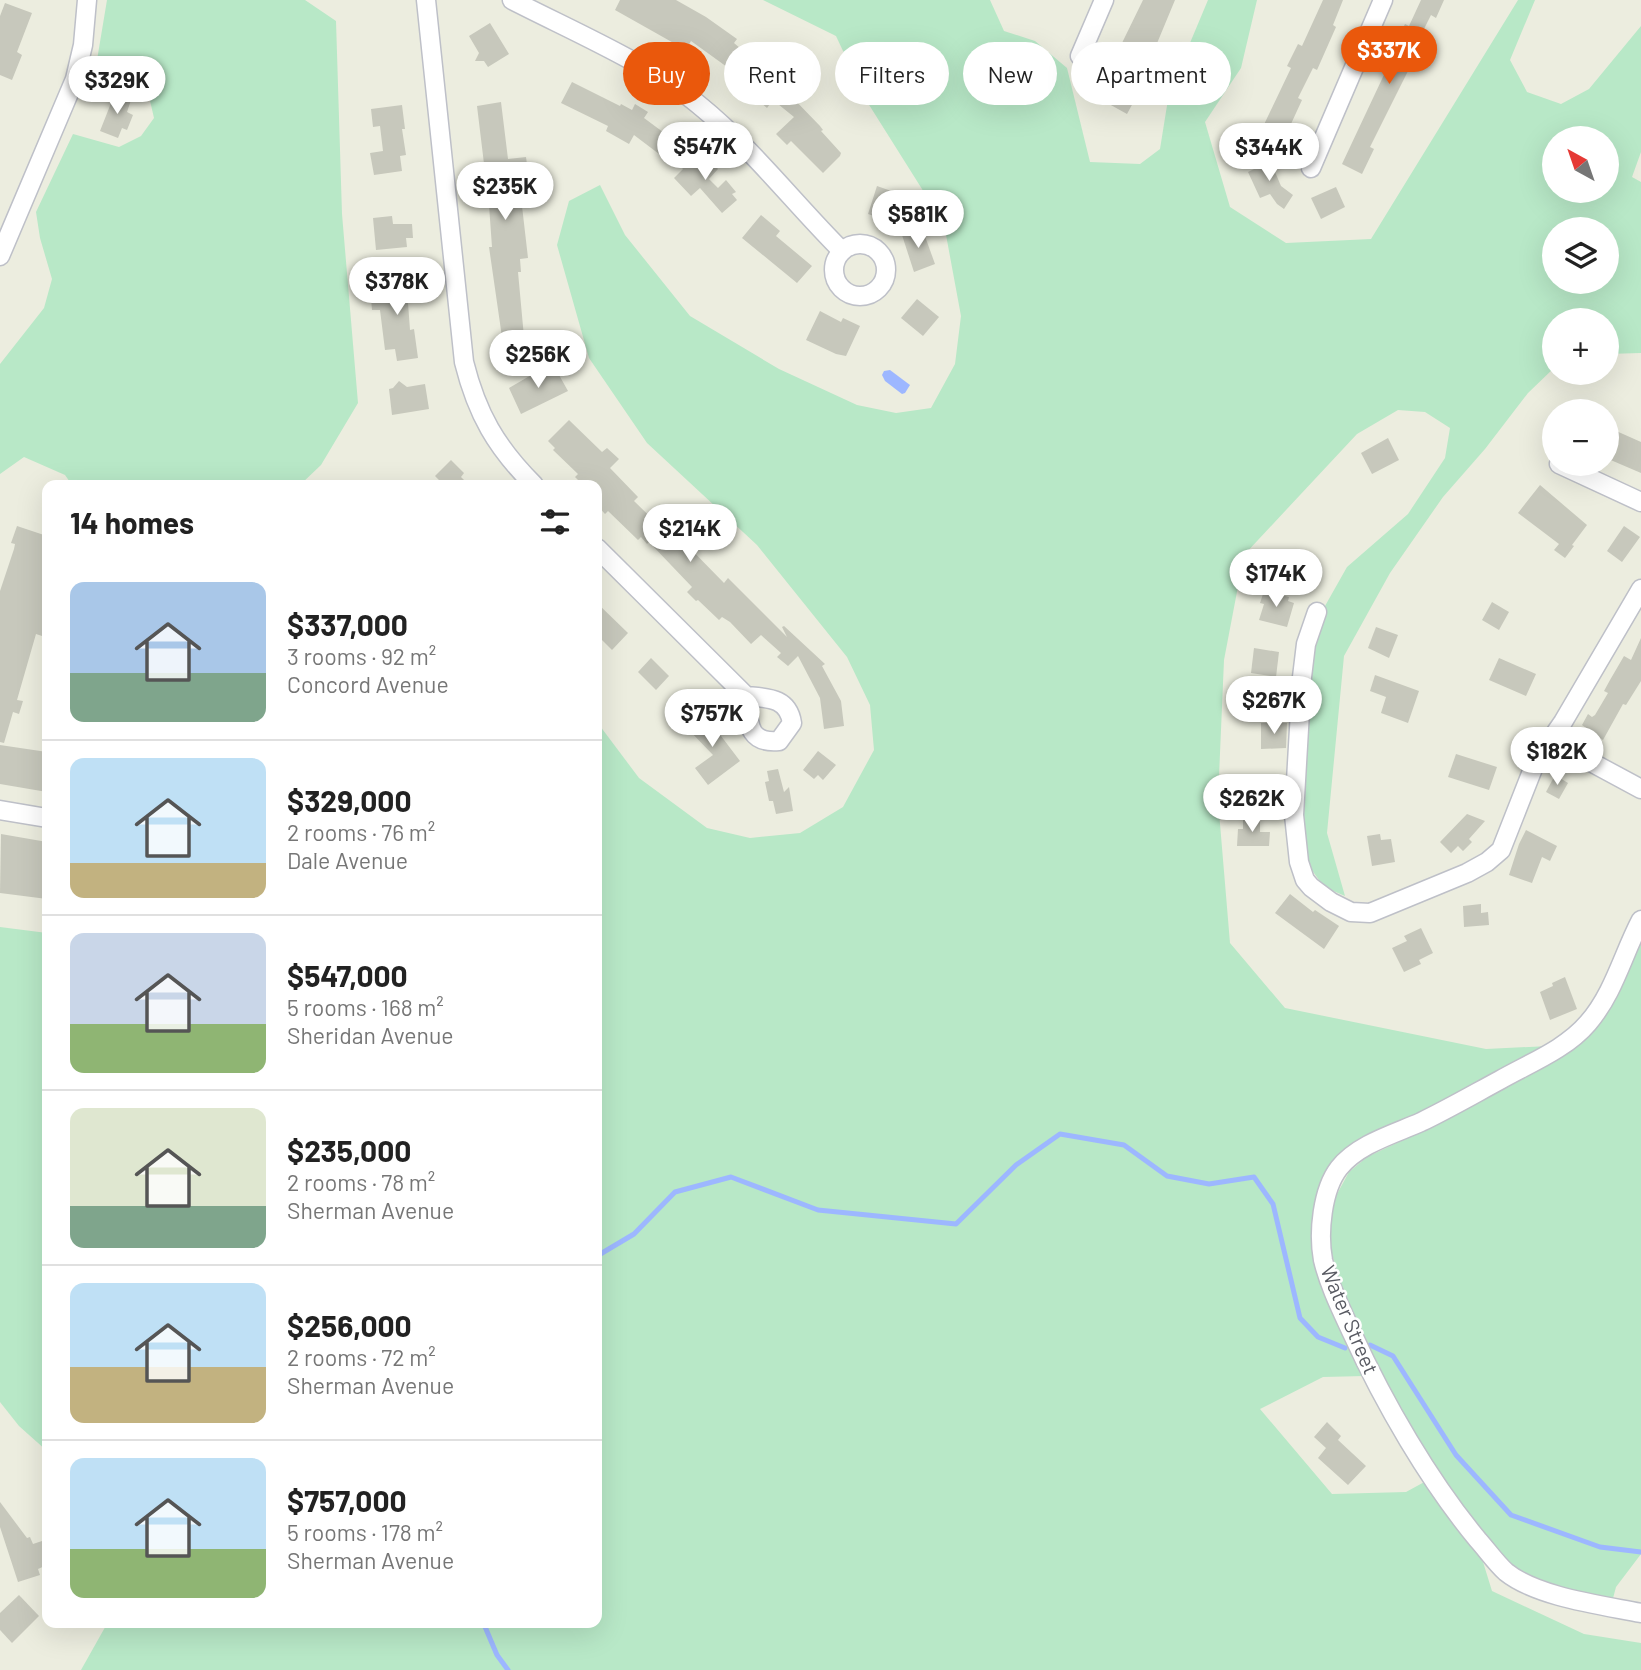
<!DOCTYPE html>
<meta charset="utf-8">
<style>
:root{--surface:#fff;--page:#f2f2f2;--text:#222;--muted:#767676;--line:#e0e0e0;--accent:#ea580c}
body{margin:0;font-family:Barlow,sans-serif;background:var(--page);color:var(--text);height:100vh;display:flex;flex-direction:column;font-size:26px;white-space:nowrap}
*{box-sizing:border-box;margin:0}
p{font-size:23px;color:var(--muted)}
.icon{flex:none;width:38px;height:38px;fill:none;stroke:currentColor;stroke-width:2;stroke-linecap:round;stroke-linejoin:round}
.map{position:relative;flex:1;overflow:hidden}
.drawer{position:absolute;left:42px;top:480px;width:560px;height:1148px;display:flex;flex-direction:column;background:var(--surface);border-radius:14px;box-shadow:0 7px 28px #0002}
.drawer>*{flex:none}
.top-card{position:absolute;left:623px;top:42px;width:665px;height:63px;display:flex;gap:14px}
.needle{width:46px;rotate:320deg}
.fabs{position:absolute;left:1542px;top:126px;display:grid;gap:14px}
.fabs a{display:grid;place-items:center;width:77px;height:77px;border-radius:50%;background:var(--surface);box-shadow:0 7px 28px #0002;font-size:35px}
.price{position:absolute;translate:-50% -60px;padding:0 16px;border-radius:24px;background:#fff;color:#222;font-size:23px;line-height:46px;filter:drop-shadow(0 2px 4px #0008)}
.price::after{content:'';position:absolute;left:50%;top:42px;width:21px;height:16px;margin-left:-10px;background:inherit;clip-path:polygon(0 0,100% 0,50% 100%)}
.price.selected{background:var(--accent);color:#fff}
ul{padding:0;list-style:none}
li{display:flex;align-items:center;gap:21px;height:175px;padding:0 28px}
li+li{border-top:2px solid var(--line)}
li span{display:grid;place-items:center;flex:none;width:196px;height:140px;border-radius:14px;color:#555}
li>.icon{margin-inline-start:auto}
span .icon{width:84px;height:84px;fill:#fffc;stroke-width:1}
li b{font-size:30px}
h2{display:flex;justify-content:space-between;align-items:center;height:84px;padding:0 28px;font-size:30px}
.tag{padding:0 24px;border-radius:32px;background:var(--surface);box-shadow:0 7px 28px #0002;font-size:24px;line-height:63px}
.tag.selected{background:var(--accent);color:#fff}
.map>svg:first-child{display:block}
</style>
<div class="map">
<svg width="1641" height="1670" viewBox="0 0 1641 1670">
<rect width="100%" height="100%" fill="#eceddf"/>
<g fill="#b8e8c7" fill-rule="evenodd">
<polygon points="107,0 305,0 336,21 342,214 358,403 321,465 300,485 72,485 65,475 24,457 0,474 0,364 44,308 52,279 40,238 36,212 73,134 119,147 141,136 154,118 148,92 95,72"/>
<path d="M 763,0 L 990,0 L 1004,31 L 1035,41 L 1067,68 L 1090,162 L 1140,164 L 1160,149 L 1169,93 L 1208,0 L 1257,0 L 1241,68 L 1205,122 L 1230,207 L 1286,243 L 1371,239 L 1518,0 L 1535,0 L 1510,60 L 1527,92 L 1561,104 L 1589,89 L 1641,26 L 1641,152 L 1632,177 L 1641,182 L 1641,353 L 1607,354 L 1606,320 L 1554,320 L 1554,368 L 1528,393 L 1485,449 L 1443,497 L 1390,573 L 1344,656 L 1327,833 L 1345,896 L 1324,887 L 1309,866 L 1301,806 L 1310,662 L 1325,606 L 1347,567 L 1408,514 L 1445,458 L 1450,428 L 1425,412 L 1398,410 L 1357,434 L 1244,555 L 1224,660 L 1218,800 L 1230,943 L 1285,1008 L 1486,1049 L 1549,1046 L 1500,1075 L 1360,1141 L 1316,1206 L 1315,1266 L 1365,1376 L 1323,1377 L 1260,1409 L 1332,1494 L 1406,1492 L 1428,1480 L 1479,1549 L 1492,1591 L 1584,1634 L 1641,1643 L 1641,1670 L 81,1670 L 108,1622 L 597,1622 L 597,722 L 639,778 L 707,828 L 750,838 L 800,833 L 843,807 L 874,750 L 870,705 L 847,657 L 757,545 L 647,443 L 589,358 L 557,245 L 569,201 L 600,185 L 625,235 L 690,316 L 779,369 L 857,405 L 896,413 L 931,408 L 955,364 L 961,316 L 944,224 L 866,100 L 836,36 ZM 1554,138 L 1606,138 L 1606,191 L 1554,191 ZM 1554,229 L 1606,229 L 1606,282 L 1554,282 Z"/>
<polygon points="0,927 47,933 47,1451 19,1426 0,1402"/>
<polygon points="1641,937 1641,1554 1616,1587 1612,1602 1538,1584 1518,1571 1482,1533 1428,1456 1384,1385 1345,1299 1330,1247 1331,1205 1349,1172 1367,1157 1439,1123 1563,1054"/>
</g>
<polygon fill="#9db7ff" points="890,370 910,385 905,393 902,394 885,381 882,375 884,371"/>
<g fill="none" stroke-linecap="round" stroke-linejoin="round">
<g stroke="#9db7ff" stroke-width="5">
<polyline points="597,1256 634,1234 675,1192 731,1177 818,1210 956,1224 1016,1165 1060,1134 1124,1145 1167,1176 1209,1184 1254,1177 1273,1204 1300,1318 1318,1337 1345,1348"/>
<polyline points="1370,1345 1393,1356 1456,1455 1511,1515 1600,1547 1641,1552"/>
<polyline points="483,1622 497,1655 508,1670"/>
</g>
</g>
<g fill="#c7c8bc">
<polygon points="620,0 676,0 706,17 737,39 734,43 770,74 779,63 802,81 790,95 820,126 823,130 821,131 841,153 840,156 823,173 791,141 787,145 776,134 794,117 773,100 767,108 730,77 734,72 691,41 686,50 615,10"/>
<polygon points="1143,0 1175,0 1143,77 1146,79 1127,114 1100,99 1106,87 1109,89 1132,47 1122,43"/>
<polygon points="1323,0 1343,0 1333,25 1336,27 1317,70 1313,68 1298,98 1302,100 1285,137 1282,136 1279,143 1259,135 1291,68 1287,66 1298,44 1302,46"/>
<polygon points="1421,0 1444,0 1436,18 1431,15 1404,69 1408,71 1370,147 1374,149 1362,174 1342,164 1398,45 1396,44 1398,38 1405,24 1409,26"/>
<polygon points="5,3 32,13 17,52 22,55 12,80 0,75 0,16"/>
<polygon points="490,23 509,54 488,67 484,61 475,61 479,53 469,36"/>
<polygon points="572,82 620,106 621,104 632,110 635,104 648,112 644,118 679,144 667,160 634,135 629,144 606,131 608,126 561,103"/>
<polygon points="115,93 131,100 127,112 133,115 127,130 122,128 118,138 100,131"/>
<polygon points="501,102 508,159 526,157 529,179 519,180 528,258 520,259 521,272 518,272 525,348 504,351 489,247 492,247 489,205 477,106"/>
<polygon points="402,105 405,129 402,129 406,155 400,156 402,171 374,175 370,153 383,151 380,126 373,127 371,109"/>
<polygon points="684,155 695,166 706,156 718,169 709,179 718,188 726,180 736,192 732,194 737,200 722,213 700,188 691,196 674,178 683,169 677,162"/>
<polygon points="1269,158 1281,186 1293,195 1284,209 1277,204 1270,194 1260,198 1248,172 1256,168 1254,165"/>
<polygon points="877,186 894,192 891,201 898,202 892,222 868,214"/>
<polygon points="1336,187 1345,207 1321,219 1311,198"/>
<polygon points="761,215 780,231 776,236 812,266 797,283 742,238"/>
<polygon points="392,216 393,224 412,224 413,238 406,238 407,247 376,250 373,218"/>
<polygon points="922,228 935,264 914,272 902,235"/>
<polygon points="416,281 419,302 408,303 410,330 414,329 418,358 397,361 395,349 385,350 380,310 372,310 370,287"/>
<polygon points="917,299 939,317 923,336 901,318"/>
<polygon points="820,311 841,322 843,318 860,326 846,356 836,354 806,340"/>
<polygon points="554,366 568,391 521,414 509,388 533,374 538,374"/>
<polygon points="399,381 407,387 425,384 429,409 392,415 389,389 393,388"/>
<polygon points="569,420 602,452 607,448 619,459 610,468 638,497 634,501 674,540 678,536 724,583 728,578 787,637 782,627 784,626 825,664 822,666 841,701 844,726 824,729 820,698 798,656 788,666 777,657 781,653 761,635 751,644 730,622 722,617 719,620 698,600 696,601 687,592 692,587 649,542 647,544 641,537 638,540 608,511 605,514 597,505 597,485 583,485 575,477 578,474 553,450 555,448 548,441"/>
<polygon points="1614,430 1641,442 1641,473 1606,458 1606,448"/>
<polygon points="1388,438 1399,460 1372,474 1361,453"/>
<polygon points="451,460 464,473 461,477 469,485 444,485 435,476"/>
<polygon points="1540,485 1587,525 1572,545 1574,546 1565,558 1554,550 1559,544 1518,513"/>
<polygon points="17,526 47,536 47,621 42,636 36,634 17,700 23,701 19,714 13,712 4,743 0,742 0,591 14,549 15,544 11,543"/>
<polygon points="1624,526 1640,537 1622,562 1607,551"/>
<polygon points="1264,591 1289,597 1288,601 1294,603 1287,627 1259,620 1264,604 1260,603"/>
<polygon points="1492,602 1509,612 1499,630 1482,620"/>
<polygon points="597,603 628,633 612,650 597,635"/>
<polygon points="1376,627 1398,635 1389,658 1368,648"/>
<polygon points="1641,638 1641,681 1626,705 1623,704 1603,740 1582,725 1588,714 1592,717 1595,715 1608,693 1604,691 1610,680 1624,656 1631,660"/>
<polygon points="1254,648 1279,652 1276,677 1251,673"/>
<polygon points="651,658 669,676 656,690 638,672"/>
<polygon points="1499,658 1536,674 1526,696 1489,680"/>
<polygon points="1375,675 1419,691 1408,723 1381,713 1386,697 1370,691"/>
<polygon points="702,711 721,730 718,732 740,761 708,785 695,768 713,755 686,727"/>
<polygon points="1261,723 1287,723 1286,748 1261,749"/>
<polygon points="0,745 47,752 47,792 0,784"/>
<polygon points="818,751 836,765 823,780 818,775 814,779 803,770"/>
<polygon points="1456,754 1497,767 1489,790 1448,777"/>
<polygon points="778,769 784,792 789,787 793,811 776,814 773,801 769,801 765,782 769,781 767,771"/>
<polygon points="1555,775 1568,783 1559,799 1546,792"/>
<polygon points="1467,814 1485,821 1469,839 1472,842 1463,851 1458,846 1451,853 1440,842"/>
<polygon points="1243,817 1260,818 1260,832 1270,832 1269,846 1237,846 1238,829 1243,829"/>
<polygon points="1526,830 1557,846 1550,861 1542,857 1532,883 1509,875 1519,844"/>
<polygon points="1,834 47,842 47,899 0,893"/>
<polygon points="1380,834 1381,840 1391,839 1395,862 1372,866 1367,836"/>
<polygon points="1290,894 1313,912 1315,910 1339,926 1324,949 1275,913"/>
<polygon points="1481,904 1481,913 1488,912 1489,925 1464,927 1463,906"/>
<polygon points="1421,928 1433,953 1419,960 1421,964 1404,972 1392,948 1407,941 1404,936"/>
<polygon points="1565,977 1577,1009 1550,1020 1540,992 1553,986 1552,983"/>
<polygon points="1327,1422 1341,1436 1338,1440 1366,1466 1348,1485 1318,1458 1326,1448 1314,1437"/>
<polygon points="0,1502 27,1538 30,1537 33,1544 42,1541 47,1565 38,1569 40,1575 18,1582 0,1527"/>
<polygon points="19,1595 39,1616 12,1643 0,1630 0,1613"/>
</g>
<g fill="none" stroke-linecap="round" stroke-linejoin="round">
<defs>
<g id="minor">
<path d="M 426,0 L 464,362 C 477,414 496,447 534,485"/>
<path d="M 512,0 C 572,31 648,63 699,105 C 752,148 794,203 842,251"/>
<polyline points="1080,56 1104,0"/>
<polyline points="1311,168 1383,0"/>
<circle cx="860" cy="270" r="26"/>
<polyline points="0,256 75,79 83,45 87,0"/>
<polyline points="1559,464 1641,502"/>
<path d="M 597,548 L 746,696 C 749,721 746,744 779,741 L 792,723 C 788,697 767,698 746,696"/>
<polyline points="1317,612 1306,644 1302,677 1294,815 1299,862 1305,880 1311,887 1331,902 1351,912 1370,913 1467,873 1487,862 1501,850 1536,761 1563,722 1641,589"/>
<polyline points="1550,740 1641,789"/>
<polyline points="0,810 47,818"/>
<path d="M 1641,920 C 1623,954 1614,993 1588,1023 C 1566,1049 1530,1063 1500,1080 C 1474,1094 1448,1109 1421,1122 C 1394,1134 1358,1144 1339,1168 C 1322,1190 1318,1233 1323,1260 C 1329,1285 1341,1309 1352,1333 C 1384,1403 1429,1481 1478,1540 C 1487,1550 1496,1563 1506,1572 C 1537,1597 1601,1605 1641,1613"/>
</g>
</defs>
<use href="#minor" stroke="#bec0c8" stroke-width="21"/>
<use href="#minor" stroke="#fff" stroke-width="18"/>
</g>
<g text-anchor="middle" stroke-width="5" stroke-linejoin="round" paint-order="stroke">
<g font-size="21" fill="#585a62" stroke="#fff">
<text transform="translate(1349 1320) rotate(67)" y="7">Water Street</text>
</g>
</g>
</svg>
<div class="fabs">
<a><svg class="needle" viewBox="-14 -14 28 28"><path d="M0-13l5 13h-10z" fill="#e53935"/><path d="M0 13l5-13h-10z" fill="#767676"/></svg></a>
<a><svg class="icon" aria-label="layers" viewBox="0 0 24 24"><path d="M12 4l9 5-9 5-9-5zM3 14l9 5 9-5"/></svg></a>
<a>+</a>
<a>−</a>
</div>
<b class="price selected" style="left:1389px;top:86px">$337K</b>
<b class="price" style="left:117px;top:116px">$329K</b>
<b class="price" style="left:705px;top:182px">$547K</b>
<b class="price" style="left:1269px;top:183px">$344K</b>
<b class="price" style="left:505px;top:222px">$235K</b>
<b class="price" style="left:918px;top:250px">$581K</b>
<b class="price" style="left:397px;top:317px">$378K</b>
<b class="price" style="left:538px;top:390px">$256K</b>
<b class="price" style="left:690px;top:564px">$214K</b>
<b class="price" style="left:1276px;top:609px">$174K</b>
<b class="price" style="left:1274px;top:736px">$267K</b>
<b class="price" style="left:712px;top:749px">$757K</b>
<b class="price" style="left:1557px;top:787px">$182K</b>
<b class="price" style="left:1252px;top:834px">$262K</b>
<div class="top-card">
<a class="tag selected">Buy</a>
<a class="tag">Rent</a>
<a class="tag">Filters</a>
<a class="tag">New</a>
<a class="tag">Apartment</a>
</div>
<section class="drawer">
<h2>14 homes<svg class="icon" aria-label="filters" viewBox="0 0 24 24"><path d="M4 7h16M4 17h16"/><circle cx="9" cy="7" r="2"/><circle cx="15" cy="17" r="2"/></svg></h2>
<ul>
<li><span style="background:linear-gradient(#a9c7e8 65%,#7fa58c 0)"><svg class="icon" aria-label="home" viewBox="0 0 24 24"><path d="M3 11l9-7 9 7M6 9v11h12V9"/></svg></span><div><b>$337,000</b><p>3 rooms · 92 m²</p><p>Concord Avenue</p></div></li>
<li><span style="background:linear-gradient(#bfe0f5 75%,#c2b280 0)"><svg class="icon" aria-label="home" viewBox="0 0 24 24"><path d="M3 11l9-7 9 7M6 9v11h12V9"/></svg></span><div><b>$329,000</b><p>2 rooms · 76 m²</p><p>Dale Avenue</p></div></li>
<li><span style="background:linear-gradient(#c9d6e8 65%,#8fb573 0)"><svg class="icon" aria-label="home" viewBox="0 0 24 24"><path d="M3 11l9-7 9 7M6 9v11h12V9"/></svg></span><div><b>$547,000</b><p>5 rooms · 168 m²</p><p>Sheridan Avenue</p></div></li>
<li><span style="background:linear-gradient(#dfe7d0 70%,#7fa58c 0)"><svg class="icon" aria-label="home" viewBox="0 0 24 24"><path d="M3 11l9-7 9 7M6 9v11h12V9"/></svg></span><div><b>$235,000</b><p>2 rooms · 78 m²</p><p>Sherman Avenue</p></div></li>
<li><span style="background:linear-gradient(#bfe0f5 60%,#c2b280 0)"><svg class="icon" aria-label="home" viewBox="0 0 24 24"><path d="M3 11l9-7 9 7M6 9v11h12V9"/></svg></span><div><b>$256,000</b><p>2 rooms · 72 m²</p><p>Sherman Avenue</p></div></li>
<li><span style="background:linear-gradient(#bfe0f5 65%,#8fb573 0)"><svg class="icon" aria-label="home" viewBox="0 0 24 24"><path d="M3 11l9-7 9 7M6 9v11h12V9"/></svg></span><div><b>$757,000</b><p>5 rooms · 178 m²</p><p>Sherman Avenue</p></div></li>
</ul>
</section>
</div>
